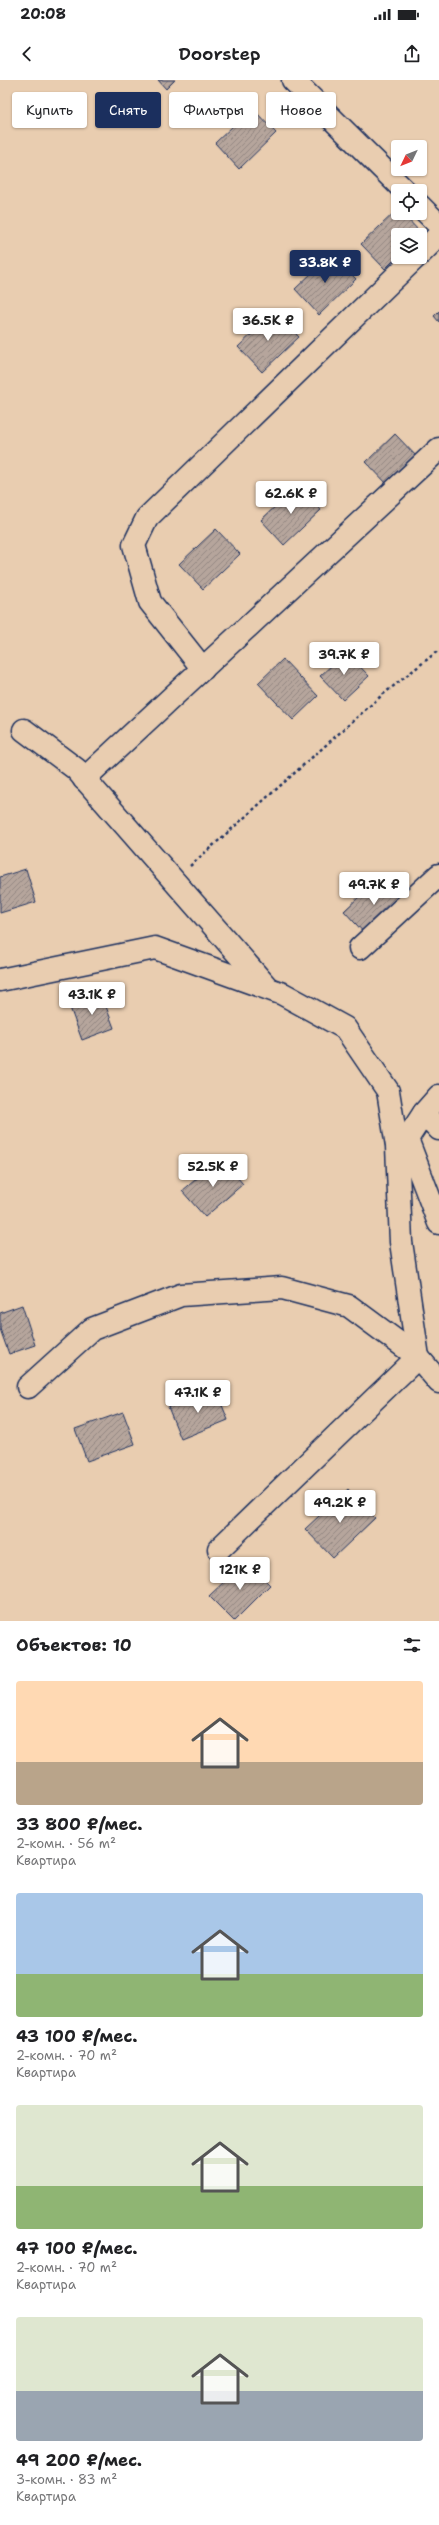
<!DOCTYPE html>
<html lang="ru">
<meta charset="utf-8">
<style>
:root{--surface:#fff;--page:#f2f2f2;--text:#202124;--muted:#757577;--accent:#1b2f5e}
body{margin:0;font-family:"Shantell Sans",sans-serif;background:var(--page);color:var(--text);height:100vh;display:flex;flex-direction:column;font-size:15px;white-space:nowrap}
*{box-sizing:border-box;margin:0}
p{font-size:13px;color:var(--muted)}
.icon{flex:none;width:22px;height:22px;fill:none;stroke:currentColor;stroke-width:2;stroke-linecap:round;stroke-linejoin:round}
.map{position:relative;height:1541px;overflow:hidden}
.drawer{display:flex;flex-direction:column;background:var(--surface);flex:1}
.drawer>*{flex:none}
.guide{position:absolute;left:12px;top:12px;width:415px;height:36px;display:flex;gap:8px}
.needle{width:26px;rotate:227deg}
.fabs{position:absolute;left:391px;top:60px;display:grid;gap:8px}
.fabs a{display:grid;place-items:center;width:36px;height:36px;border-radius:4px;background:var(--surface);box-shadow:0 1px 3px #0004;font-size:20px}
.price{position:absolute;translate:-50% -34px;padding:0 9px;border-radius:4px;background:#fff;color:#222;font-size:13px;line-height:26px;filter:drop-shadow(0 1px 2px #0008)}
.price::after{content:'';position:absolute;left:50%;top:24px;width:12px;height:9px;margin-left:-6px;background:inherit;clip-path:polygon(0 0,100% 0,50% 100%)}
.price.on{background:var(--accent);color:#fff}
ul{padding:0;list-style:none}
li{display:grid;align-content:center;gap:8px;height:212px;padding:0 16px}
li span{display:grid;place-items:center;height:124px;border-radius:4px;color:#555}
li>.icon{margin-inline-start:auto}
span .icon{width:72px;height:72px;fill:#fffc;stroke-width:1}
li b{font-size:17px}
h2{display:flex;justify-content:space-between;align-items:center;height:48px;padding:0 16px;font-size:17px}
.pill{padding:0 14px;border-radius:4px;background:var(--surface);box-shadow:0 1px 3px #0004;font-size:14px;line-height:36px}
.pill.on{background:var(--accent);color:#fff}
.status{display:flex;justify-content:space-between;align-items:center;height:28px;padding:0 20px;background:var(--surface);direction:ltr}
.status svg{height:11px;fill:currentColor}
header{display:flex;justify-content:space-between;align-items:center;height:52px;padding:0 16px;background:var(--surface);font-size:18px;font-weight:600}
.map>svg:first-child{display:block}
</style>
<div class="status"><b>20:08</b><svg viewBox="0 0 49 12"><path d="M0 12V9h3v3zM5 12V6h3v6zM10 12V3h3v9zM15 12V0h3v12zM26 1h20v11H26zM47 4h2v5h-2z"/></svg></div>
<header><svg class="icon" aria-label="back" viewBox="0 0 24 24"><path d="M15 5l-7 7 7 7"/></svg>Doorstep<svg class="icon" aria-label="share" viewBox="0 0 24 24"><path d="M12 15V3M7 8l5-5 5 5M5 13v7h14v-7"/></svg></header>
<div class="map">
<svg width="439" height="1541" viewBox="0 0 439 1541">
<defs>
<pattern id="building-hatch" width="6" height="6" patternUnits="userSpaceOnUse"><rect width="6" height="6" fill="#b6a59c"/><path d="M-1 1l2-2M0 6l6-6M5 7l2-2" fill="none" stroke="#938782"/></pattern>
</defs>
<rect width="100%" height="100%" fill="#e9cdb0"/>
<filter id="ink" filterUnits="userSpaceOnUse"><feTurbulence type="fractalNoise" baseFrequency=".025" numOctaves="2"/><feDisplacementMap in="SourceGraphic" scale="8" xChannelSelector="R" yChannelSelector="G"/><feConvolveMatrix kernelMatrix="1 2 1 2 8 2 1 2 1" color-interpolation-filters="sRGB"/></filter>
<g filter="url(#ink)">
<g fill="url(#building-hatch)" stroke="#1b2f5e">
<polygon points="158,0 175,0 166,9"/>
<polygon points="252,28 276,53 239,89 215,63"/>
<polygon points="398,129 398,133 402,133 422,154 398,155 398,176 385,189 361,164"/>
<polygon points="332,174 356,199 319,235 295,209"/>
<polygon points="439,231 439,242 434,236"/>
<polygon points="275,232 299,257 262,292 238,267"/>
<polygon points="395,354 419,379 390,407 366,382"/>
<polygon points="298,405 321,430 284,465 261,440"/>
<polygon points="216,449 240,474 203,509 179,484"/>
<polygon points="346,572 369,596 343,620 320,596"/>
<polygon points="283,579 318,616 293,640 258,603"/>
<polygon points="26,789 36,822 0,833 0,797"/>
<polygon points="381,796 404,821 367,856 344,831"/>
<polygon points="101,913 114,948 82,960 69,925"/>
<polygon points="221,1078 243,1104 205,1137 182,1111"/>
<polygon points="22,1225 35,1265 9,1274 0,1249 0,1233"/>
<polygon points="215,1308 228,1340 181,1359 168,1327"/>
<polygon points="123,1332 135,1364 87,1381 75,1349"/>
<polygon points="348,1409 375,1438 333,1478 305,1449"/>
<polygon points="246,1481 270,1505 234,1541 209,1516"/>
</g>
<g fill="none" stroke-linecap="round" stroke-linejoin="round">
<defs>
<g id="minor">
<polyline points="293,0 405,111"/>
<polyline points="420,126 439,145"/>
<polyline points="420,174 439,155"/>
<polyline points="203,589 150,522 134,465 147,438 416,177"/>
<polyline points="24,650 76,689 266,906"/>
<polyline points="84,699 439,369"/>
<polyline points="360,868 439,795"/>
<polyline points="0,900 155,868 283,914 345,948 388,1011 397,1066 401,1162 418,1277"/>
<polyline points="439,1016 424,1033 439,1049"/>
<polyline points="424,1033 407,1059 439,1143"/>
<polyline points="28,1307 92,1249 181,1215 282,1208 349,1226 418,1277"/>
<polyline points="219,1469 418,1277 439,1302"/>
</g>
</defs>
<use href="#minor" stroke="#1b2f5e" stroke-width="25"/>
<polyline stroke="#1b2f5e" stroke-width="2.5" stroke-dasharray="3 3" stroke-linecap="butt" points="190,786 381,616 439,570"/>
<use href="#minor" stroke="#e9cdb0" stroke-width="22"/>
</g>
</g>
</svg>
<div class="fabs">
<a><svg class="needle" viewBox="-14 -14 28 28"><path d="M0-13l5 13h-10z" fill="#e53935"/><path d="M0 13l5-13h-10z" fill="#757577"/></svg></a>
<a><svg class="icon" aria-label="locate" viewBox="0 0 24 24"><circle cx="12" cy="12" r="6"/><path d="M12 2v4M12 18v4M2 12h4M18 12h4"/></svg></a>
<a><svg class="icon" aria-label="layers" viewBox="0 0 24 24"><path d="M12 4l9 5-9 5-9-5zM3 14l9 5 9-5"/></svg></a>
</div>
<b class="price on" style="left:325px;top:204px">33.8K ₽</b>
<b class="price" style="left:268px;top:262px">36.5K ₽</b>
<b class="price" style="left:291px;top:435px">62.6K ₽</b>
<b class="price" style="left:344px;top:596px">39.7K ₽</b>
<b class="price" style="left:374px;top:826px">49.7K ₽</b>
<b class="price" style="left:92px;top:936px">43.1K ₽</b>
<b class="price" style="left:213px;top:1108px">52.5K ₽</b>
<b class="price" style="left:198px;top:1334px">47.1K ₽</b>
<b class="price" style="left:340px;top:1444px">49.2K ₽</b>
<b class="price" style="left:240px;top:1511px">121K ₽</b>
<div class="guide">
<a class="pill">Купить</a>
<a class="pill on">Снять</a>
<a class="pill">Фильтры</a>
<a class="pill">Новое</a>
</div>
</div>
<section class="drawer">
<h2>Объектов: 10<svg class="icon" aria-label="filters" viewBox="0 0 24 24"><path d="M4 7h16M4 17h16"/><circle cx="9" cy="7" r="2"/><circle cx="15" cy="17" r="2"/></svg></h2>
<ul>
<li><span style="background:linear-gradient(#ffd9b3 65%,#b9a48a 0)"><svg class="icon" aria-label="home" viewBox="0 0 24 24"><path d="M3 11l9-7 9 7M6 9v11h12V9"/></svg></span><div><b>33 800 ₽/мес.</b><p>2-комн. · 56 m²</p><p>Квартира</p></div></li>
<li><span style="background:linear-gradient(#a9c7e8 65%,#8fb573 0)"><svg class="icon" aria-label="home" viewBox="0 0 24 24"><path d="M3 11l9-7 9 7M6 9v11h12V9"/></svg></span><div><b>43 100 ₽/мес.</b><p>2-комн. · 70 m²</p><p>Квартира</p></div></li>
<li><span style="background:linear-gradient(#dfe7d0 65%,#8fb573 0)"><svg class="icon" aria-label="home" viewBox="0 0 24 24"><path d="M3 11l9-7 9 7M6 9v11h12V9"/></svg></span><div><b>47 100 ₽/мес.</b><p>2-комн. · 70 m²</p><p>Квартира</p></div></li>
<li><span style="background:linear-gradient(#dfe7d0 60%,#9aa5b1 0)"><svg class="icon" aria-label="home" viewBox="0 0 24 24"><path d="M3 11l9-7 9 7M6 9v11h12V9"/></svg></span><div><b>49 200 ₽/мес.</b><p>3-комн. · 83 m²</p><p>Квартира</p></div></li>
</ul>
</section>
